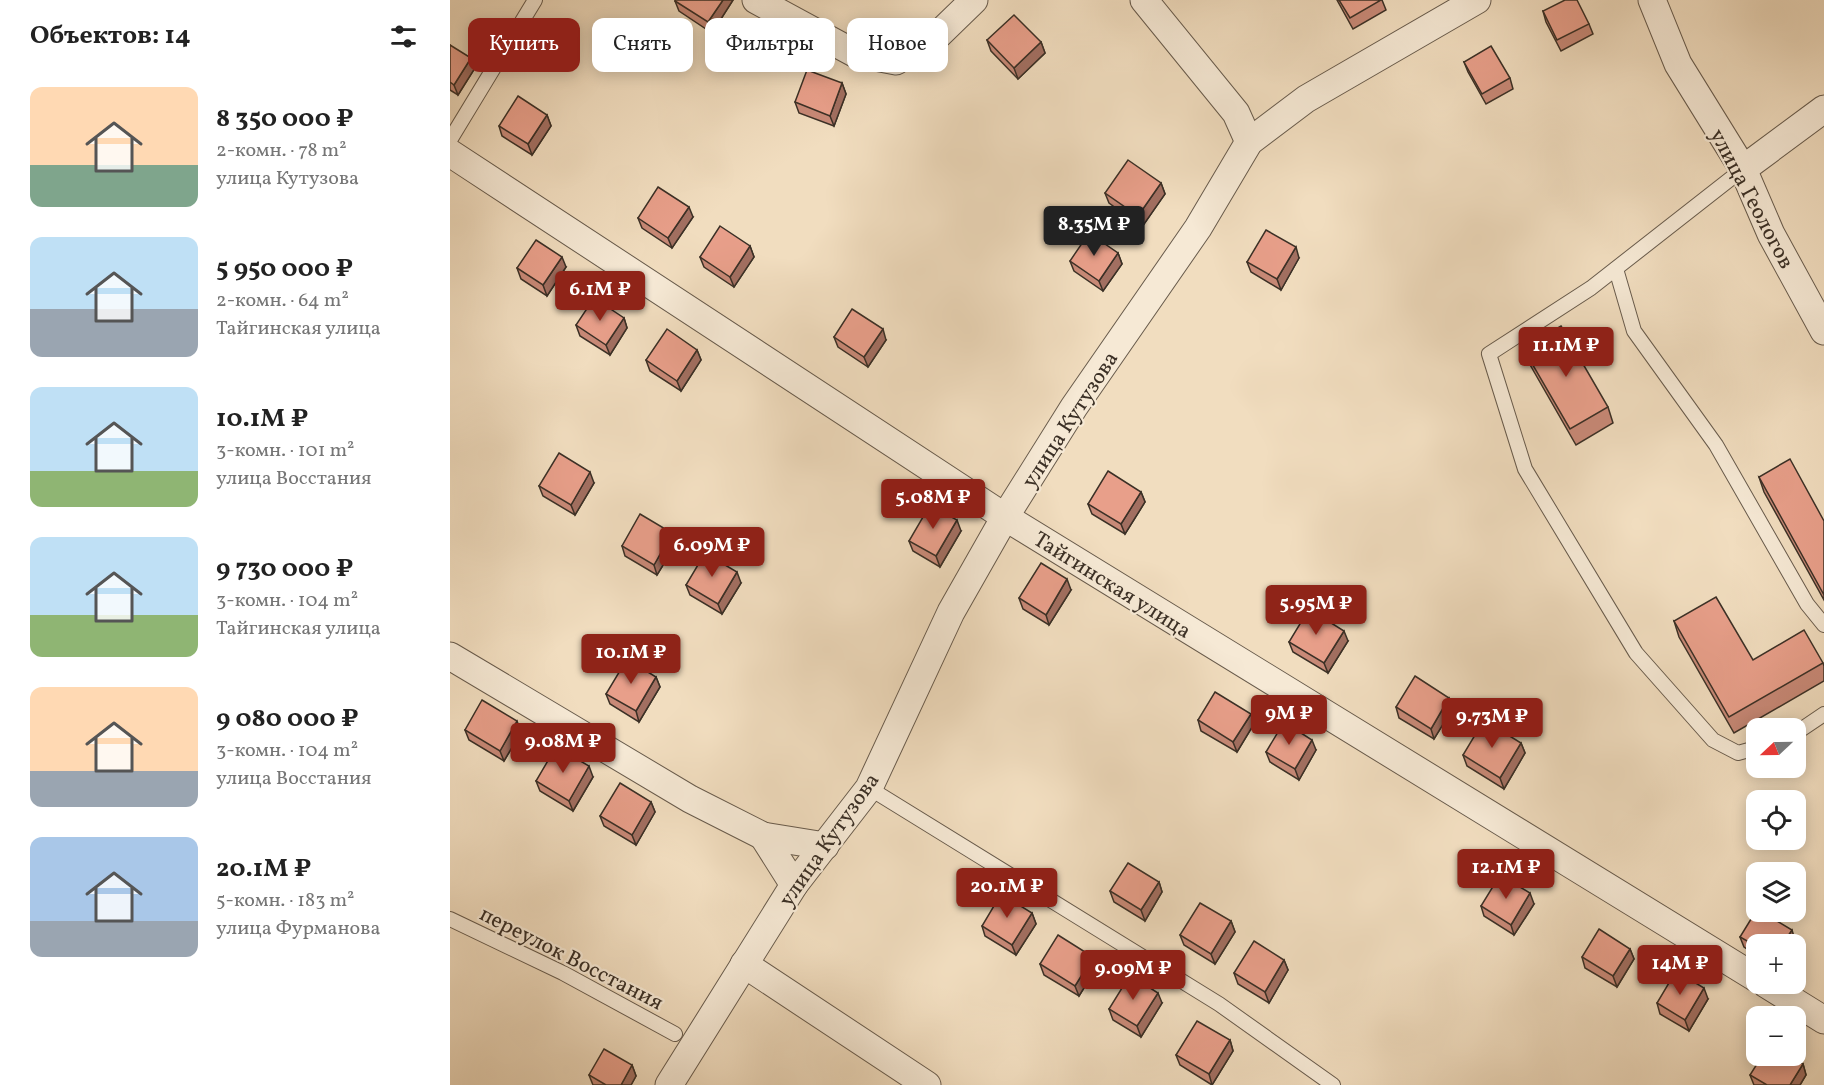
<!DOCTYPE html>
<html lang="ru">
<meta charset="utf-8">
<style>
:root{--surface:#fff;--page:#f2f2f2;--text:#222;--muted:#767676;--accent:#8f2418}
body{margin:0;font-family:Vollkorn,serif;background:var(--page);color:var(--text);height:100vh;display:flex;flex-direction:column;font-size:22px;white-space:nowrap}
*{box-sizing:border-box;margin:0}
p{font-size:20px;color:var(--muted)}
.icon{flex:none;width:33px;height:33px;fill:none;stroke:currentColor;stroke-width:2;stroke-linecap:round;stroke-linejoin:round}
.map{position:relative;flex:1;overflow:hidden}
.sheet{display:flex;flex-direction:column;background:var(--surface);width:450px}
.sheet>*{flex:none}
.guide{position:absolute;left:18px;top:18px;width:570px;height:54px;display:flex;gap:12px}
.needle{width:39px;rotate:248deg}
.fabs{position:absolute;left:1296px;top:718px;display:grid;gap:12px}
.fabs a{display:grid;place-items:center;width:60px;height:60px;border-radius:12px;background:var(--surface);box-shadow:0 3px 15px #0003;font-size:30px}
.price{position:absolute;translate:-50% -51px;padding:0 14px;border-radius:6px;background:var(--accent);color:#fff;font-size:20px;line-height:39px;filter:drop-shadow(0 2px 3px #0008)}
.price::after{content:'';position:absolute;left:50%;top:36px;width:18px;height:14px;margin-left:-9px;background:inherit;clip-path:polygon(0 0,100% 0,50% 100%)}
.price.active{background:#222;color:#fff}
ul{padding:0;list-style:none}
li{display:flex;align-items:center;gap:18px;height:150px;padding:0 30px}
li span{display:grid;place-items:center;flex:none;width:168px;height:120px;border-radius:12px;color:#555}
li>.icon{margin-inline-start:auto}
span .icon{width:72px;height:72px;fill:#fffc;stroke-width:1}
li b{font-size:26px}
h2{display:flex;justify-content:space-between;align-items:center;height:72px;padding:0 30px;font-size:26px}
.tag{padding:0 21px;border-radius:12px;background:var(--surface);box-shadow:0 3px 15px #0003;font-size:21px;line-height:54px}
.tag.active{background:var(--accent);color:#fff}
main{display:flex;flex:1;min-height:0}
.map>svg:first-child{display:block}
</style>
<main>
<section class="sheet">
<h2>Объектов: 14<svg class="icon" aria-label="filters" viewBox="0 0 24 24"><path d="M4 7h16M4 17h16"/><circle cx="9" cy="7" r="2"/><circle cx="15" cy="17" r="2"/></svg></h2>
<ul>
<li><span style="background:linear-gradient(#ffd9b3 65%,#7fa58c 0)"><svg class="icon" aria-label="home" viewBox="0 0 24 24"><path d="M3 11l9-7 9 7M6 9v11h12V9"/></svg></span><div><b>8 350 000 ₽</b><p>2-комн. · 78 m²</p><p>улица Кутузова</p></div></li>
<li><span style="background:linear-gradient(#bfe0f5 60%,#9aa5b1 0)"><svg class="icon" aria-label="home" viewBox="0 0 24 24"><path d="M3 11l9-7 9 7M6 9v11h12V9"/></svg></span><div><b>5 950 000 ₽</b><p>2-комн. · 64 m²</p><p>Тайгинская улица</p></div></li>
<li><span style="background:linear-gradient(#bfe0f5 70%,#8fb573 0)"><svg class="icon" aria-label="home" viewBox="0 0 24 24"><path d="M3 11l9-7 9 7M6 9v11h12V9"/></svg></span><div><b>10.1M ₽</b><p>3-комн. · 101 m²</p><p>улица Восстания</p></div></li>
<li><span style="background:linear-gradient(#bfe0f5 65%,#8fb573 0)"><svg class="icon" aria-label="home" viewBox="0 0 24 24"><path d="M3 11l9-7 9 7M6 9v11h12V9"/></svg></span><div><b>9 730 000 ₽</b><p>3-комн. · 104 m²</p><p>Тайгинская улица</p></div></li>
<li><span style="background:linear-gradient(#ffd9b3 70%,#9aa5b1 0)"><svg class="icon" aria-label="home" viewBox="0 0 24 24"><path d="M3 11l9-7 9 7M6 9v11h12V9"/></svg></span><div><b>9 080 000 ₽</b><p>3-комн. · 104 m²</p><p>улица Восстания</p></div></li>
<li><span style="background:linear-gradient(#a9c7e8 70%,#9aa5b1 0)"><svg class="icon" aria-label="home" viewBox="0 0 24 24"><path d="M3 11l9-7 9 7M6 9v11h12V9"/></svg></span><div><b>20.1M ₽</b><p>5-комн. · 183 m²</p><p>улица Фурманова</p></div></li>
</ul>
</section>
<div class="map">
<svg width="1374" height="1085" viewBox="0 0 1374 1085">
<rect width="100%" height="100%" fill="#f1ddbf"/>
<filter id="stains"><feTurbulence type="fractalNoise" baseFrequency=".00333" numOctaves="4"/><feColorMatrix values="0 0 0 0 .2 0 0 0 0 .09 0 0 0 0 .02 0 0 0 .5 -.17"/></filter>
<radialGradient id="worn" r=".72"><stop offset=".6" stop-color="#630" stop-opacity="0"/><stop offset="1" stop-color="#630" stop-opacity=".3"/></radialGradient>
<g fill="none" stroke-linecap="round" stroke-linejoin="round">
<defs>
<g id="service">
<polyline points="0,140 85,0"/>
<polyline points="1293,169 1141,288 1039,354 1075,469 1186,653 1263,740 1288,753 1306,748"/>
<polyline points="1166,269 1184,331 1266,445 1357,604 1374,625"/>
<polyline points="1346,733 1374,714"/>
<polyline points="419,788 769,1004 883,1085"/>
<polyline points="0,919 113,973 225,1034"/>
</g>
<g id="minor">
<polyline points="306,0 404,53 446,61 489,34 524,0"/>
<polyline points="694,0 786,113 799,142"/>
<polyline points="1202,0 1228,64 1293,169 1321,234 1374,331"/>
<polyline points="0,153 555,517 1306,978"/>
<polyline points="1293,169 1374,109"/>
<polyline points="0,656 240,799 313,836 375,846"/>
<polyline points="313,836 344,885"/>
<polyline points="294,964 477,1085"/>
<polyline points="1316,984 1374,1020"/>
<polyline points="219,1085 344,885 419,788 501,612 555,517 624,407 748,228 799,142 856,99 1027,0"/>
</g>
</defs>
<use href="#service" stroke="#685b4c" stroke-width="16"/>
<use href="#minor" stroke="#685b4c" stroke-width="29"/>
<use href="#service" stroke="#f6e9d5" stroke-width="14"/>
<use href="#minor" stroke="#f6e9d5" stroke-width="27"/>
</g>
<g fill="#c88977" stroke="#3b3026" stroke-width="1.5">
<polygon points="283,0 262,33 229,11 225,1"/>
<polygon points="887,0 932,0 936,10 903,29"/>
<polygon points="1093,11 1139,24 1143,34 1111,51 1096,22"/>
<polygon points="537,40 591,42 595,53 568,79 541,51"/>
<polygon points="0,45 25,68 8,95 0,90"/>
<polygon points="1014,62 1060,78 1063,89 1036,104 1018,72"/>
<polygon points="392,83 396,94 384,126 349,113 345,102"/>
<polygon points="97,115 101,126 82,155 52,136 49,126"/>
<polygon points="711,183 715,194 692,227 659,203 655,193"/>
<polygon points="243,217 222,248 192,228 188,218"/>
<polygon points="300,246 304,257 284,287 254,267 250,257"/>
<polygon points="668,253 672,264 653,291 624,271 620,261"/>
<polygon points="849,258 831,290 801,272 797,262"/>
<polygon points="116,267 97,296 71,279 67,268"/>
<polygon points="174,318 177,328 160,355 130,336 126,325"/>
<polygon points="384,337 436,340 418,367 388,347"/>
<polygon points="1073,348 1158,407 1163,423 1126,445 1079,363"/>
<polygon points="247,350 251,360 231,391 200,371 196,360"/>
<polygon points="1309,477 1374,521 1374,600 1314,492"/>
<polygon points="144,483 125,515 93,496 89,486"/>
<polygon points="691,492 695,502 675,534 642,514 638,504"/>
<polygon points="511,531 490,567 463,551 459,541"/>
<polygon points="226,544 207,575 175,556 172,546"/>
<polygon points="291,583 272,614 240,595 236,585"/>
<polygon points="621,590 599,625 573,609 569,598"/>
<polygon points="1224,621 1303,660 1373,663 1374,666 1374,681 1284,733 1229,637"/>
<polygon points="898,641 878,673 843,652 839,642"/>
<polygon points="206,677 210,687 189,722 160,704 156,694"/>
<polygon points="999,698 1003,708 984,739 949,718 946,707"/>
<polygon points="801,714 804,724 787,752 751,731 748,720"/>
<polygon points="15,730 71,732 54,761 19,740"/>
<polygon points="1071,743 1075,753 1054,789 1017,766 1013,755"/>
<polygon points="866,750 849,780 820,762 816,752"/>
<polygon points="143,777 123,811 90,791 86,781"/>
<polygon points="201,802 205,812 186,845 154,826 150,816"/>
<polygon points="709,882 712,892 695,921 664,902 660,891"/>
<polygon points="1084,904 1064,935 1034,916 1031,906"/>
<polygon points="582,913 586,924 566,955 535,936 532,926"/>
<polygon points="781,921 785,932 765,964 734,945 730,935"/>
<polygon points="1290,937 1345,940 1306,945 1306,955 1294,947"/>
<polygon points="1180,949 1184,959 1167,987 1135,968 1132,957"/>
<polygon points="834,960 838,970 819,1003 788,984 784,973"/>
<polygon points="590,964 647,967 629,996 594,975"/>
<polygon points="1258,999 1239,1031 1210,1014 1207,1003"/>
<polygon points="712,1003 691,1037 663,1020 659,1009"/>
<polygon points="780,1040 783,1051 762,1085 730,1065 726,1055"/>
<polygon points="1353,1064 1356,1075 1350,1085 1304,1085 1300,1075"/>
<polygon points="182,1065 186,1076 181,1085 143,1085 139,1075"/>
</g>
<g fill="#a26f61" stroke="#3b3026" stroke-width="1.5">
<polygon points="273,0 283,0 262,33 258,22"/>
<polygon points="591,42 595,53 568,79 564,68"/>
<polygon points="21,58 25,68 8,95 4,85"/>
<polygon points="392,83 396,94 384,126 380,116"/>
<polygon points="97,115 101,126 82,155 78,144"/>
<polygon points="711,183 715,194 692,227 688,216"/>
<polygon points="239,207 243,217 222,248 218,238"/>
<polygon points="300,246 304,257 284,287 280,277"/>
<polygon points="846,247 849,258 831,290 827,279"/>
<polygon points="668,253 672,264 653,291 649,281"/>
<polygon points="112,257 116,267 97,296 93,285"/>
<polygon points="174,318 177,328 160,355 156,345"/>
<polygon points="433,329 436,340 418,367 414,357"/>
<polygon points="247,350 251,360 231,391 227,381"/>
<polygon points="140,472 144,483 125,515 121,505"/>
<polygon points="691,492 695,502 675,534 671,524"/>
<polygon points="507,520 511,531 490,567 486,556"/>
<polygon points="222,533 226,544 207,575 204,565"/>
<polygon points="287,572 291,583 272,614 268,604"/>
<polygon points="617,579 621,590 599,625 596,615"/>
<polygon points="894,631 898,641 878,673 874,663"/>
<polygon points="206,677 210,687 189,722 186,711"/>
<polygon points="999,698 1003,708 984,739 981,729"/>
<polygon points="801,714 804,724 787,752 783,742"/>
<polygon points="67,721 71,732 54,761 50,751"/>
<polygon points="862,740 866,750 849,780 845,769"/>
<polygon points="1071,743 1075,753 1054,789 1050,778"/>
<polygon points="139,766 143,777 123,811 119,801"/>
<polygon points="201,802 205,812 186,845 182,835"/>
<polygon points="709,882 712,892 695,921 691,910"/>
<polygon points="1080,893 1084,904 1064,935 1061,925"/>
<polygon points="582,913 586,924 566,955 562,945"/>
<polygon points="781,921 785,932 765,964 761,954"/>
<polygon points="1342,930 1345,940 1343,945 1332,945"/>
<polygon points="1180,949 1184,959 1167,987 1163,976"/>
<polygon points="643,957 647,967 629,996 625,986"/>
<polygon points="834,960 838,970 819,1003 815,992"/>
<polygon points="1254,988 1258,999 1239,1031 1235,1020"/>
<polygon points="708,993 712,1003 691,1037 687,1026"/>
<polygon points="780,1040 783,1051 762,1085 759,1074"/>
<polygon points="1353,1064 1356,1075 1350,1085 1340,1085"/>
<polygon points="182,1065 186,1076 181,1085 171,1085"/>
</g>
<g fill="#e89f8a" stroke="#3b3026" stroke-width="1.5">
<polygon points="226,0 273,0 258,22 225,1"/>
<polygon points="889,0 931,0 900,18"/>
<polygon points="1115,0 1127,0 1139,24 1107,40 1093,11"/>
<polygon points="564,15 591,42 564,68 537,40"/>
<polygon points="0,45 21,58 4,85 0,82"/>
<polygon points="1041,46 1060,78 1032,94 1014,62"/>
<polygon points="357,70 392,83 380,116 345,102"/>
<polygon points="68,96 97,115 78,144 49,126"/>
<polygon points="678,160 711,183 688,216 655,193"/>
<polygon points="208,187 239,207 218,238 188,218"/>
<polygon points="270,226 300,246 280,277 250,257"/>
<polygon points="816,230 846,247 827,279 797,262"/>
<polygon points="639,233 668,253 649,281 620,261"/>
<polygon points="86,240 112,257 93,285 67,268"/>
<polygon points="144,298 174,318 156,345 126,325"/>
<polygon points="402,309 433,329 414,357 384,337"/>
<polygon points="1111,326 1158,407 1120,429 1073,348"/>
<polygon points="217,329 247,350 227,381 196,360"/>
<polygon points="109,453 140,472 121,505 89,486"/>
<polygon points="1340,459 1374,521 1374,595 1309,477"/>
<polygon points="658,471 691,492 671,524 638,504"/>
<polygon points="480,505 507,520 486,556 459,541"/>
<polygon points="190,514 222,533 204,565 172,546"/>
<polygon points="255,553 287,572 268,604 236,585"/>
<polygon points="591,563 617,579 596,615 569,598"/>
<polygon points="1266,597 1303,660 1354,630 1373,663 1279,717 1224,621"/>
<polygon points="859,609 894,631 874,663 839,642"/>
<polygon points="177,659 206,677 186,711 156,694"/>
<polygon points="965,676 999,698 981,729 946,707"/>
<polygon points="765,692 801,714 783,742 748,720"/>
<polygon points="32,700 67,721 50,751 15,730"/>
<polygon points="1034,720 1071,743 1050,778 1013,755"/>
<polygon points="834,722 862,740 845,769 816,752"/>
<polygon points="106,747 139,766 119,801 86,781"/>
<polygon points="170,783 201,802 182,835 150,816"/>
<polygon points="678,863 709,882 691,910 660,891"/>
<polygon points="1050,875 1080,893 1061,925 1031,906"/>
<polygon points="551,894 582,913 562,945 532,926"/>
<polygon points="750,903 781,921 761,954 730,935"/>
<polygon points="1306,911 1306,912 1312,912 1342,930 1332,945 1306,945 1306,946 1290,937"/>
<polygon points="1149,929 1180,949 1163,976 1132,957"/>
<polygon points="608,935 643,957 625,986 590,964"/>
<polygon points="804,941 834,960 815,992 784,973"/>
<polygon points="1226,971 1254,988 1235,1020 1207,1003"/>
<polygon points="680,975 708,993 687,1026 659,1009"/>
<polygon points="747,1021 780,1040 759,1074 726,1055"/>
<polygon points="154,1049 182,1065 171,1085 156,1085 139,1075"/>
<polygon points="1312,1056 1339,1056 1353,1064 1340,1085 1317,1085 1300,1075"/>
</g>
<g text-anchor="middle" stroke-width="4.5" stroke-linejoin="round" paint-order="stroke">
<g font-size="22" fill="#3b3026" stroke="#f6e9d5">
<text transform="translate(1303 198) rotate(62)" y="8">улица Геологов</text>
<text transform="translate(619 419) rotate(-57)" y="8">улица Кутузова</text>
<text transform="translate(663 584) rotate(32)" y="8">Тайгинская улица</text>
<text transform="translate(378 839) rotate(-55)" y="8">улица Кутузова</text>
<text transform="translate(122 957) rotate(27)" y="8">переулок Восстания</text>
</g>
</g>
<rect width="100%" height="100%" filter="url(#stains)"/>
<rect width="100%" height="100%" fill="url(#worn)"/>
</svg>
<div class="fabs">
<a><svg class="needle" viewBox="-14 -14 28 28"><path d="M0-13l5 13h-10z" fill="#e53935"/><path d="M0 13l5-13h-10z" fill="#767676"/></svg></a>
<a><svg class="icon" aria-label="locate" viewBox="0 0 24 24"><circle cx="12" cy="12" r="6"/><path d="M12 2v4M12 18v4M2 12h4M18 12h4"/></svg></a>
<a><svg class="icon" aria-label="layers" viewBox="0 0 24 24"><path d="M12 4l9 5-9 5-9-5zM3 14l9 5 9-5"/></svg></a>
<a>+</a>
<a>−</a>
</div>
<b class="price active" style="left:644px;top:257px">8.35M ₽</b>
<b class="price" style="left:150px;top:322px">6.1M ₽</b>
<b class="price" style="left:1116px;top:378px">11.1M ₽</b>
<b class="price" style="left:483px;top:530px">5.08M ₽</b>
<b class="price" style="left:262px;top:578px">6.09M ₽</b>
<b class="price" style="left:866px;top:636px">5.95M ₽</b>
<b class="price" style="left:181px;top:685px">10.1M ₽</b>
<b class="price" style="left:839px;top:746px">9M ₽</b>
<b class="price" style="left:1042px;top:749px">9.73M ₽</b>
<b class="price" style="left:113px;top:774px">9.08M ₽</b>
<b class="price" style="left:1056px;top:900px">12.1M ₽</b>
<b class="price" style="left:557px;top:919px">20.1M ₽</b>
<b class="price" style="left:1230px;top:996px">14M ₽</b>
<b class="price" style="left:683px;top:1001px">9.09M ₽</b>
<div class="guide">
<a class="tag active">Купить</a>
<a class="tag">Снять</a>
<a class="tag">Фильтры</a>
<a class="tag">Новое</a>
</div>
</div>
</main>
